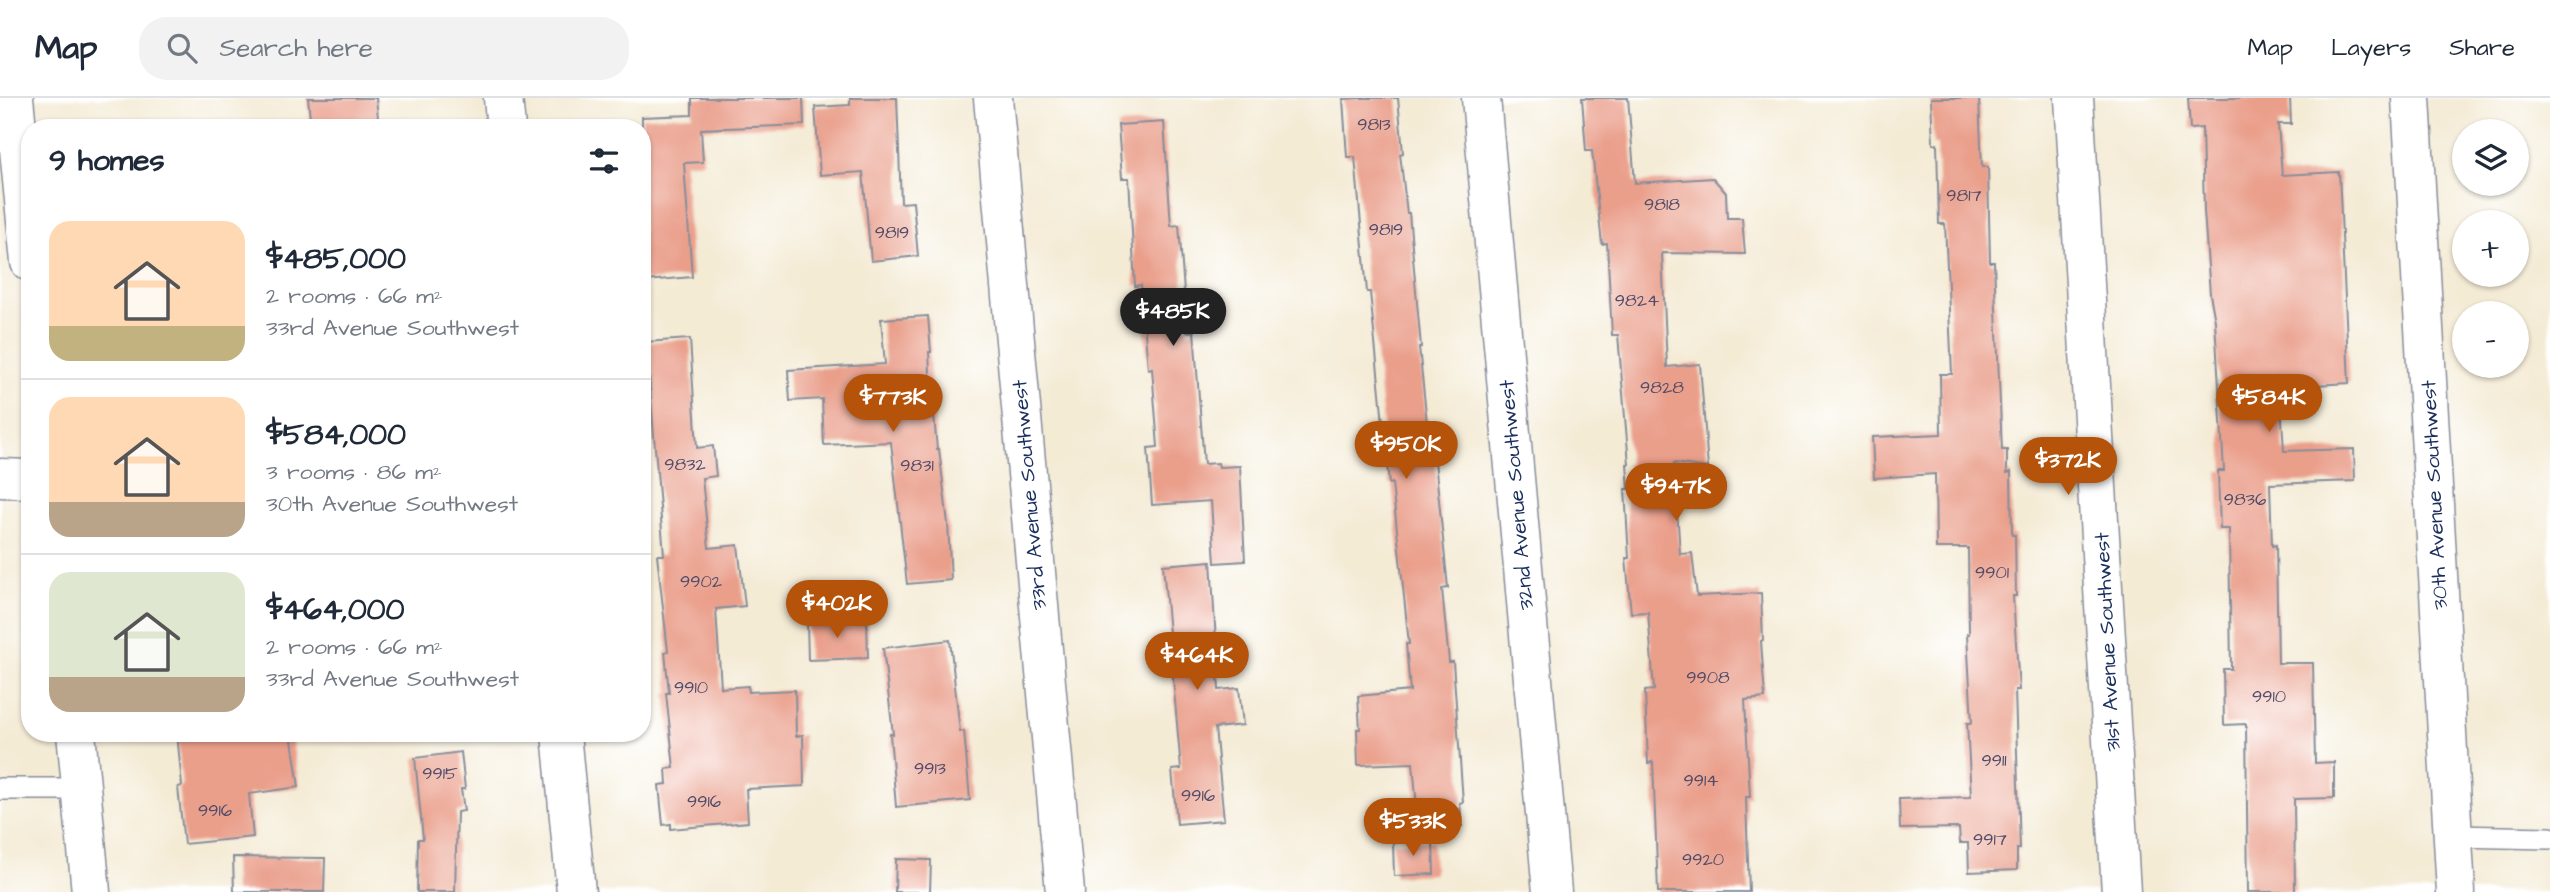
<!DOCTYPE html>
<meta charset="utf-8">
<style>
:root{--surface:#fff;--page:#f2f2f3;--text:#1f2937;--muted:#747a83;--line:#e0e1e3;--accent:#b45309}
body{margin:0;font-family:"Architects Daughter",sans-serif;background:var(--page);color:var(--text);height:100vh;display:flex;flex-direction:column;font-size:26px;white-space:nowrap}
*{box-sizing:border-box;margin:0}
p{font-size:23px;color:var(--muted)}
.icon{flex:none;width:38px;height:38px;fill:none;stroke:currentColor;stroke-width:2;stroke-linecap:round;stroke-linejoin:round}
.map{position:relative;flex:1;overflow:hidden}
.drawer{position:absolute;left:21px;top:21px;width:630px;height:623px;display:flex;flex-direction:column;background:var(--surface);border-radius:28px;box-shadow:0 2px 5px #0004}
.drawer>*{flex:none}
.tools{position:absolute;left:2452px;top:21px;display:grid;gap:14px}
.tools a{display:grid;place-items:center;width:77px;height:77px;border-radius:50%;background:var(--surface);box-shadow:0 2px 5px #0004;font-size:35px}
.price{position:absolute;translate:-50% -60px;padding:0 16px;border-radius:24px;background:var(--accent);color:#fff;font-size:23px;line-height:46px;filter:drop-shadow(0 2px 4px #0008)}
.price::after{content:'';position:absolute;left:50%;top:42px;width:21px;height:16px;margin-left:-10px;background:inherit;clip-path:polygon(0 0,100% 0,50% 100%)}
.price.selected{background:#222;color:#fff}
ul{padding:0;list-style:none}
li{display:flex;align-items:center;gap:21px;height:175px;padding:0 28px}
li+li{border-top:2px solid var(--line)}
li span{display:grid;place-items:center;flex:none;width:196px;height:140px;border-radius:21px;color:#555}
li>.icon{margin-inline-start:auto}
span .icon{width:84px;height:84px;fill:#fffc;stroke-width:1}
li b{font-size:30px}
h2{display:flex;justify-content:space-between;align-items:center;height:84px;padding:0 28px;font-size:30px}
header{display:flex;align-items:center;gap:42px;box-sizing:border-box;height:98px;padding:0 35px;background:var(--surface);border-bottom:2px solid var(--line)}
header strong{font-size:33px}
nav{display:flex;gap:38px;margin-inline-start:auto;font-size:24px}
.search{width:490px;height:63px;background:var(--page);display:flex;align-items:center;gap:18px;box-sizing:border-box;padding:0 24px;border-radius:28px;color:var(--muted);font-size:26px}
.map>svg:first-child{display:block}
</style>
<header>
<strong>Map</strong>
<div class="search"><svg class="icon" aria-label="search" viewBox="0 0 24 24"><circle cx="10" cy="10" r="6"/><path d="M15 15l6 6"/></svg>Search here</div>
<nav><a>Map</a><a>Layers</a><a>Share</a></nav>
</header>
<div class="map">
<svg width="2550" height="794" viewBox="0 0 2550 794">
<rect width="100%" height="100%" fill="#fff"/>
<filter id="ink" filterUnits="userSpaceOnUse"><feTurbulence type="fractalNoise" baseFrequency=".0143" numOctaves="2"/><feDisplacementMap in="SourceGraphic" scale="14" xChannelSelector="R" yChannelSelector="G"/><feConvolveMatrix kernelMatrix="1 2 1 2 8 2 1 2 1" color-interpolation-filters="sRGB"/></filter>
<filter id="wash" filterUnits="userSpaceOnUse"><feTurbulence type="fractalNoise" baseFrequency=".00686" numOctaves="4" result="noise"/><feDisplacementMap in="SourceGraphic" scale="28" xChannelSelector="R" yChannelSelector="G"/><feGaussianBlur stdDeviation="1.57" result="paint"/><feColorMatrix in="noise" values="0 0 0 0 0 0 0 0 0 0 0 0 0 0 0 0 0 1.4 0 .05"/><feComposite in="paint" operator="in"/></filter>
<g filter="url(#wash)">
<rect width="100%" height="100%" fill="#f4ebd5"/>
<g id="blocks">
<g fill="#ea9f8b">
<polygon points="308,0 376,0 379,30 311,30"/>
<polygon points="692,0 803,0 804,27 701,31 703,64 684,65 692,179 646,183 646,180 642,180 642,19 692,17"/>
<polygon points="850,0 897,0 901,105 913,104 918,158 871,163 863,74 820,77 815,9 850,7"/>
<polygon points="1360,0 1398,0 1403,55 1400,56 1407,115 1409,115 1421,249 1419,249 1427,325 1431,324 1448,490 1442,491 1449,564 1453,564 1463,704 1460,705 1462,728 1419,731 1413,665 1358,667 1357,631 1360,631 1358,598 1410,593 1406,546 1409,546 1392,385 1389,386 1370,194 1367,194 1355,59 1347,59 1343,1"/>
<polygon points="1582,0 1628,0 1635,85 1713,80 1726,95 1727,120 1742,120 1745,156 1662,155 1667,269 1700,266 1708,370 1674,365 1680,456 1692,455 1697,498 1761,495 1763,542 1761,543 1765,600 1745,602 1750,699 1746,699 1749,794 1658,794 1653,664 1648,665 1645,593 1654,592 1648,514 1631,515 1626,460 1629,460 1625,391 1629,391 1627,366 1629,366 1618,237 1612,237 1607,145 1602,146 1592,53 1586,53"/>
<polygon points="1931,0 1979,0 1982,69 1988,69 1990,164 1994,164 2002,352 2007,352 2007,375 2011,374 2012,437 2015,437 2016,498 2013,498 2019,592 2015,592 2020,751 2017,751 2017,772 1969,774 1968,745 1960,745 1959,730 1900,731 1899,701 1971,699 1967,625 1972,625 1967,536 1969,536 1968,450 1936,450 1935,376 1874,380 1872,339 1941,336 1940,276 1952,276 1945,126 1939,126 1937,46 1933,46"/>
<polygon points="2188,0 2290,0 2291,26 2278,26 2282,77 2339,74 2349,285 2280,289 2284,353 2354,351 2355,383 2270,386 2272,448 2276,447 2278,565 2313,565 2315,665 2334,664 2334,700 2294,701 2295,794 2248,794 2246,626 2224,627 2223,571 2231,571 2229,431 2220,431 2218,373 2224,373 2215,223 2210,196 2204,113 2202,30 2190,31"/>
<polygon points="1164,24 1171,128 1179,127 1187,234 1194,233 1204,366 1218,365 1219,369 1240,368 1245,463 1215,465 1211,403 1152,407 1148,350 1158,349 1152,270 1148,271 1141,187 1135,188 1129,80 1122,80 1118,27"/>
<polygon points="928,218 931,254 929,254 930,275 937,351 939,351 948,426 951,482 907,486 891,344 824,347 822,301 790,303 788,272 885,266 881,221"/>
<polygon points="690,241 697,350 713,348 716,378 702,380 709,450 738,447 745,508 716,511 721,590 748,588 749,594 795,592 796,638 803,637 804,688 746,691 748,724 671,731 671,726 663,727 659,687 667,686 666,671 674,670 666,595 669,595 665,554 668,553 657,457 664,457 649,278 647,278 645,244"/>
<polygon points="1211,463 1219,592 1239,590 1243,627 1215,630 1224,722 1177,726 1172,672 1181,671 1163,467"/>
<polygon points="867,523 868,560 808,562 807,524"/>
<polygon points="950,542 960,634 964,633 970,702 896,709 890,636 893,636 883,550"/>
<polygon points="177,635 291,635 299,689 249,696 253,739 184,746 178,689 182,688"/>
<polygon points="461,654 465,691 461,691 464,713 457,714 455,794 417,794 418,741 423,741 415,660"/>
<polygon points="1433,743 1434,776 1394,778 1393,744"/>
<polygon points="233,759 325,760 324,794 234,794"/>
<polygon points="896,761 931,762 930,794 895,794"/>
</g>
</g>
</g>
<g filter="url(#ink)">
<use href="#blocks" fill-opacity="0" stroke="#888d9a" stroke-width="2"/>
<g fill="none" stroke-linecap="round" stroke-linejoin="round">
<defs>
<g id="lane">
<polyline points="0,691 82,691"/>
<polyline points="2453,738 2550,740"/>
</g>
<g id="street">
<polyline points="503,0 506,30"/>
<polyline points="993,0 1065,794"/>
<polyline points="1481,0 1552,794"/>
<polyline points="2074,0 2121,794"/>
<polyline points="2411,0 2456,794"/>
<polyline points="0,380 30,381"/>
<polyline points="561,635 576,794"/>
</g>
<g id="secondary">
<polyline points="14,0 30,164"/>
<polyline points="76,635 91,794"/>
</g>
</defs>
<use href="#lane" stroke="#888d9a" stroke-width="24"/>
<use href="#street" stroke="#888d9a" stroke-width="41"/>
<use href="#secondary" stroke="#888d9a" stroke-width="41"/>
<use href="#lane" stroke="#fff" stroke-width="21"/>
<use href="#street" stroke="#fff" stroke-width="38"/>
<use href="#secondary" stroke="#fff" stroke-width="38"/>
</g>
</g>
<g text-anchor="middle" stroke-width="5" stroke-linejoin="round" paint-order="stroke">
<g font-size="18" fill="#4f4b69">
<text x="1374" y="32">9813</text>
<text x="1964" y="103">9817</text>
<text x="1662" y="112">9818</text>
<text x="1386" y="137">9819</text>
<text x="892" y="140">9819</text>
<text x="1637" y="208">9824</text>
<text x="1662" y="295">9828</text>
<text x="685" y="372">9832</text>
<text x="917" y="373">9831</text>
<text x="2245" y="407">9836</text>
<text x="1992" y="480">9901</text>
<text x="701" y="489">9902</text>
<text x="1708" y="585">9908</text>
<text x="691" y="595">9910</text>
<text x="2269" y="604">9910</text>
<text x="1994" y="668">9911</text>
<text x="930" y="676">9913</text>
<text x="440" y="681">9915</text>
<text x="1701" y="688">9914</text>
<text x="1198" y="703">9916</text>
<text x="704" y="709">9916</text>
<text x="215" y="718">9916</text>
<text x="1990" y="747">9917</text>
<text x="1703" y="767">9920</text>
</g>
<g font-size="21" fill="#1b2f5e" stroke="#fff">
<text transform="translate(1029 397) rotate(-95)" y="7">33rd Avenue Southwest</text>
<text transform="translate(1516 397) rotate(-95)" y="7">32nd Avenue Southwest</text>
<text transform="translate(2434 397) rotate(-93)" y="7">30th Avenue Southwest</text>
<text transform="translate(2107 544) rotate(-93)" y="7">31st Avenue Southwest</text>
</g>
</g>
</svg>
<div class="tools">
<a><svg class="icon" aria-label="layers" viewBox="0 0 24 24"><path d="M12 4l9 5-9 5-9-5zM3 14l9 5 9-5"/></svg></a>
<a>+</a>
<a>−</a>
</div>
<b class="price selected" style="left:1173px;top:250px">$485K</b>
<b class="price" style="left:893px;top:336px">$773K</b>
<b class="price" style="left:2269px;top:336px">$584K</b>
<b class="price" style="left:1406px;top:383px">$950K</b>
<b class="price" style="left:2068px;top:399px">$372K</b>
<b class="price" style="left:1676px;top:425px">$947K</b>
<b class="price" style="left:837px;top:542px">$402K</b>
<b class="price" style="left:1197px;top:594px">$464K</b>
<b class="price" style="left:1413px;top:760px">$533K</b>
<section class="drawer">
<h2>9 homes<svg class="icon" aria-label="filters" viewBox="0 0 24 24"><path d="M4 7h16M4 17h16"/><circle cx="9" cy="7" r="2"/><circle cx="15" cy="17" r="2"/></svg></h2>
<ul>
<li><span style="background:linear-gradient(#ffd9b3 75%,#c2b280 0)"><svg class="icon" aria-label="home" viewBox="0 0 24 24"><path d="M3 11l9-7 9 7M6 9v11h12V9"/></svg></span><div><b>$485,000</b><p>2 rooms · 66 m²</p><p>33rd Avenue Southwest</p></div></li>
<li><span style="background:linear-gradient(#ffd9b3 75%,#b9a48a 0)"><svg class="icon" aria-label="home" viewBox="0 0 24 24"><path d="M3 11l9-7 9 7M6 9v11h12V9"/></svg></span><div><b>$584,000</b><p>3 rooms · 86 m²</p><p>30th Avenue Southwest</p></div></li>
<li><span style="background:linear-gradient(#dfe7d0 75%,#b9a48a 0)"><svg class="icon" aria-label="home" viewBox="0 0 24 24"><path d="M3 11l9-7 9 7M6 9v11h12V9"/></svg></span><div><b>$464,000</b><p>2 rooms · 66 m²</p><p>33rd Avenue Southwest</p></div></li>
</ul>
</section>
</div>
